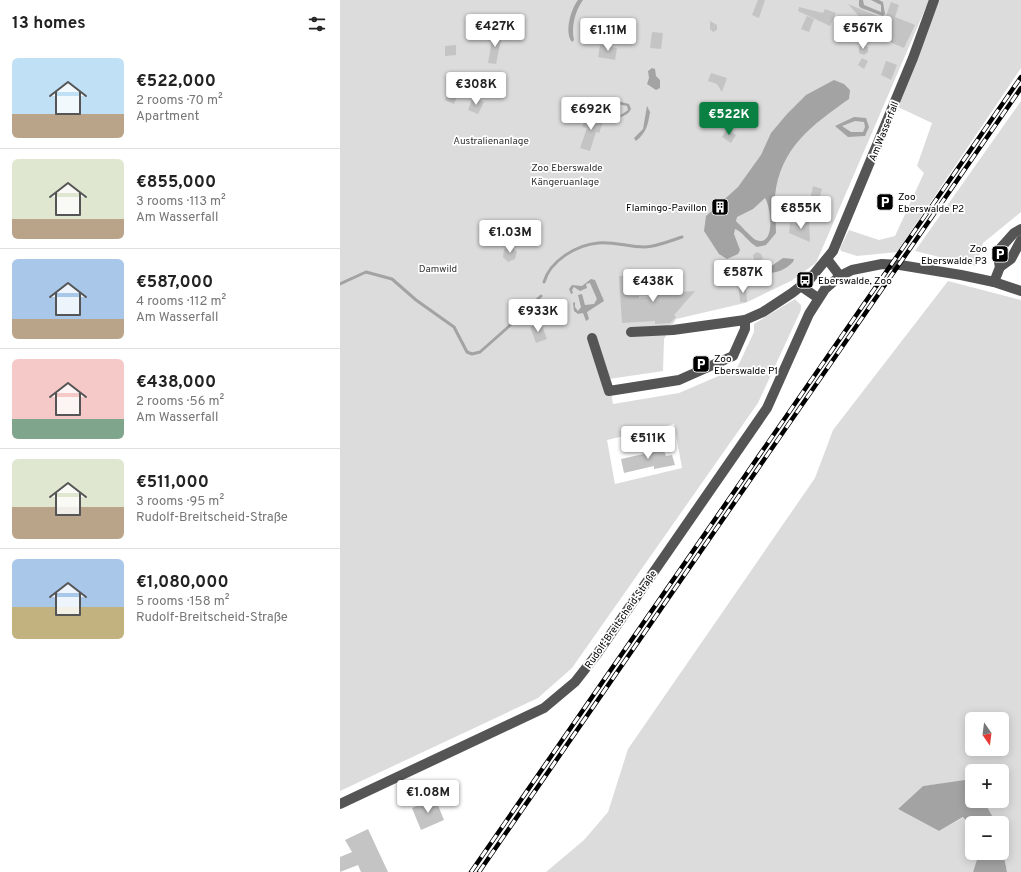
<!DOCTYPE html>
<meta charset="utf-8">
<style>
:root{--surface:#fff;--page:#f6f6f6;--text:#222;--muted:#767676;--line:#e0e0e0;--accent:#0b8043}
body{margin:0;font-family:Overpass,sans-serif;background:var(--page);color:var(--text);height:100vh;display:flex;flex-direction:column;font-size:15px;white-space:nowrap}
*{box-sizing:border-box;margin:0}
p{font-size:13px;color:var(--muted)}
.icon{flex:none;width:22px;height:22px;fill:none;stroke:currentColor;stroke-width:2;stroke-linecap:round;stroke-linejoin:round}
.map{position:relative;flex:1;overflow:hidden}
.drawer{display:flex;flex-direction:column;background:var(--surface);width:340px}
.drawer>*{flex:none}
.needle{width:26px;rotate:166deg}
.controls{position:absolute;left:625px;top:712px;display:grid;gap:8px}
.controls a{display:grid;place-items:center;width:44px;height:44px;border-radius:6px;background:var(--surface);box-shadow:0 2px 10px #0003;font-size:20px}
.price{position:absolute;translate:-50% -34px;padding:0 9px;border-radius:4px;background:#fff;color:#222;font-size:13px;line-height:26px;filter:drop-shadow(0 1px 2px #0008)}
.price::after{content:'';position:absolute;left:50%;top:24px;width:12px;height:9px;margin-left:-6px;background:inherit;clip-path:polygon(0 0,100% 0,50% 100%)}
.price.selected{background:var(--accent);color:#fff}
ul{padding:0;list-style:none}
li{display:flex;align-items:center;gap:12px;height:100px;padding:0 12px}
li+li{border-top:1px solid var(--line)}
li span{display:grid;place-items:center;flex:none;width:112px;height:80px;border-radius:6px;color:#555}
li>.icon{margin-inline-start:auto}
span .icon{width:48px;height:48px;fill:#fffc;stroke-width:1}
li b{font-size:17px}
h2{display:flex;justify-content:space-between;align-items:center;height:48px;padding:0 12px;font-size:17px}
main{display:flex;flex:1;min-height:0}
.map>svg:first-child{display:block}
</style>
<main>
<section class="drawer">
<h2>13 homes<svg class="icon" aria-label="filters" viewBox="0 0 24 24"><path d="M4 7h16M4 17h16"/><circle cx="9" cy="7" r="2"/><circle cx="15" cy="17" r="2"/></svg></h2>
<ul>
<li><span style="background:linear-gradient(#bfe0f5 70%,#b9a48a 0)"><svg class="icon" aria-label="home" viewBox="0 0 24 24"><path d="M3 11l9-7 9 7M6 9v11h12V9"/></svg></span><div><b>€522,000</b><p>2 rooms · 70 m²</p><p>Apartment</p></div></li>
<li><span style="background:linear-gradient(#dfe7d0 75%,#b9a48a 0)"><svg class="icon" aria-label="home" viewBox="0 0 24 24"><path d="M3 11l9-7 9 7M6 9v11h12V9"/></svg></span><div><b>€855,000</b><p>3 rooms · 113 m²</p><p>Am Wasserfall</p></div></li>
<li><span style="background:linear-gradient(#a9c7e8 75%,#b9a48a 0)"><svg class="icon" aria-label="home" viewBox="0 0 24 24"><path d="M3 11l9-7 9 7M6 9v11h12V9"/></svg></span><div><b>€587,000</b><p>4 rooms · 112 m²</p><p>Am Wasserfall</p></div></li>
<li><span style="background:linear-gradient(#f6c9c9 75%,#7fa58c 0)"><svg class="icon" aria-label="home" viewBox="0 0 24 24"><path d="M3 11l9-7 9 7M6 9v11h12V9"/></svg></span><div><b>€438,000</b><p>2 rooms · 56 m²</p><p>Am Wasserfall</p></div></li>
<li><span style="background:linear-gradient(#dfe7d0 60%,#b9a48a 0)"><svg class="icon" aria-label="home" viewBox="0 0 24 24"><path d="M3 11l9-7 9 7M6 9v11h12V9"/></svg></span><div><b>€511,000</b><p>3 rooms · 95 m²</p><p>Rudolf-Breitscheid-Straße</p></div></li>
<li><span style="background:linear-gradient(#a9c7e8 60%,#c2b280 0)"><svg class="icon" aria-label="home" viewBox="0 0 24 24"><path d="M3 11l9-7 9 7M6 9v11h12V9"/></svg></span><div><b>€1,080,000</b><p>5 rooms · 158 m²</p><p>Rudolf-Breitscheid-Straße</p></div></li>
</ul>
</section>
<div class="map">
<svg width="681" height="872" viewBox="0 0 681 872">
<rect width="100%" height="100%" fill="#fff"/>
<g fill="#dcdcdc" fill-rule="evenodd">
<path d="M 0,0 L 589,0 L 476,263 L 451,281 L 405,303 L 336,319 L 324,339 L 323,371 L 269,379 L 273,404 L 339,393 L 397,368 L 414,332 L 414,324 L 455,299 L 461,305 L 461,310 L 418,403 L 232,668 L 198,698 L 0,791 ZM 334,424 L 342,468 L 275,484 L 267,440 Z"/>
<polygon points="599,0 681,0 681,68 557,252 517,256 501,251 500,248 509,230 539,240 555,236 584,173 577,166 592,123 556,106"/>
<polygon points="681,101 681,212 643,243 636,266 575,251"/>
<path d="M 608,281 L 681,300 L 681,872 L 667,872 L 662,846 L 662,823 L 656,823 L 644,801 L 662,801 L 662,771 L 632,771 L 632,780 L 583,786 L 558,809 L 599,831 L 624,817 L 632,827 L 632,853 L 639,853 L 633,872 L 206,872 L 244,840 L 268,812 L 288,749 L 475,478 L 493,430 ZM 632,719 L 662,719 L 662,749 L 632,749 Z"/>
</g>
<g fill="#a3a3a3" fill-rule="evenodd">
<path d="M 238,0 L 243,0 C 235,11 231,27 234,40 L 232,42 C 224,32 231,9 238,0 Z"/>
<polygon points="519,0 523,0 524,5 541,12 541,5 531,0 539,0 543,2 545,14 543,16 521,8 519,6"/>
<polygon points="312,68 315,69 316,76 320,80 320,88 316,90 307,84 309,78 308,71"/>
<path d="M 494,80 L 504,84 L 510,90 L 509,99 C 472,125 440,148 435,196 C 434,208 436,221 436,233 L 426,245 L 417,247 C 409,243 401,230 395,229 L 394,234 L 400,250 L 398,254 L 387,259 L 379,254 L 364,231 L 366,216 L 398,187 L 421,155 L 431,133 L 447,114 L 466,95 ZM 425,198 C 431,207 436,248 416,240 C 413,239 399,224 396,221 L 397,217 L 413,209 Z"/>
<path d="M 281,102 L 289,104 L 291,109 C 288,116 279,119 272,115 L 270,108 L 274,103 ZM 278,104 L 287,106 L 288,110 L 281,115 L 274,114 L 273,109 L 275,105 Z"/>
<path d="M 307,106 L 310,112 C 308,124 307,132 296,141 L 294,138 L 303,129 Z"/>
<path d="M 514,117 L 526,118 L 529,127 L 525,136 L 508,137 L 495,126 ZM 515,121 L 524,122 L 525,127 L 523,132 L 511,132 L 502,126 Z"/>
<path d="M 443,258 L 454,259 L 453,262 C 444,271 437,272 426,274 L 425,273 L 432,269 L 430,267 Z"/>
<polygon points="251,279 255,280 264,301 247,312 249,319 246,321 243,313 238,314 234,311 233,303 235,302 235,307 238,311 241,307 238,295 242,294 245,305 254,304 257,299 250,283 246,284 247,288 240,291 234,287 232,290 233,293 231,294 229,289 232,285 242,286"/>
<polygon points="632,779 632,801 644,801 656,823 632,823 632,827 623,817 599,831 558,809 583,786"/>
<polygon points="662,846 667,872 633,872 639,853 662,853"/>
</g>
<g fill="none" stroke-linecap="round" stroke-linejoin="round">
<g stroke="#a3a3a3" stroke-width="3">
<path d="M 204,282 C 210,261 236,245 258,243 C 272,241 289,247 304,247 C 316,247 330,241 342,237"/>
<polyline points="0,284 26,272 52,279 76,300 114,327 127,352 132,354 140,352 166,329 201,296"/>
</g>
</g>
<g fill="#c4c4c4">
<polygon points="418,0 425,0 419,18 412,15"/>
<polygon points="551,2 559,5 555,17 575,25 564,48 552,43 547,37 537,33 531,35 526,33 525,23 508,4 545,19"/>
<polygon points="459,7 483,13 485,9 496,13 490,26 458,11"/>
<polygon points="467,16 474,19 469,32 461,29"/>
<polygon points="370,21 377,25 377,30 373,32 370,29"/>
<polygon points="312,32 323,33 321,49 310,48"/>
<polygon points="153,33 162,35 156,64 148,63"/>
<polygon points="116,45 116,55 105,56 105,46"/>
<polygon points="260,45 277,48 275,60 258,57"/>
<polygon points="523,45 528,47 528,52 524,55 519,53 519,47"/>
<polygon points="522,58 528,61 524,69 518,65"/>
<polygon points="546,61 557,65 551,80 541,75"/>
<polygon points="371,73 387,78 382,92 377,84 368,81"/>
<polygon points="119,75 121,87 114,104 105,100 112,86 110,77"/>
<polygon points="133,97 144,102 138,114 128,110"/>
<polygon points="247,114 264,120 259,133 256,132 250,151 240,148 247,128 242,127"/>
<polygon points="387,129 396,135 391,143 382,137"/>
<polygon points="473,186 482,189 480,196 490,199 486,214 475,211 477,202 470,200"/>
<polygon points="469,219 470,242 449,233 450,223 460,224 460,220"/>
<polygon points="172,247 177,252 175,259 168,262 163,257 164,249"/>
<polygon points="417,252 421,254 423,258 419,262 414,260 413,255"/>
<polygon points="392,263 394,272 384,274 382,265"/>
<polygon points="330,274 343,285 337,286 338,292 355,291 334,315 336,317 330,323 315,324 315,321 282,323 279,276 286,276 288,296 299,296 299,298 310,297"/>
<polygon points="399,287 406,287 407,302 400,302"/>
<polygon points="201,323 207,339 196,343 190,327"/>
<polygon points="316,444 318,450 323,448 326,456 332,455 335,465 314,469 314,466 284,473 281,459 308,453 306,447"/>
<polygon points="95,798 104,820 81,830 72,808"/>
<polygon points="28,829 48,872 21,872 18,865 0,872 0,857 12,852 5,840"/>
</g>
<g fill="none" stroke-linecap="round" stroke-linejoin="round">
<g stroke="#555" stroke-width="10">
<polyline points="487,259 500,276"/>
<polyline points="660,267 657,252 674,233 681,229"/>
<polyline points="654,282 660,267 671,259 681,240"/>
<polyline points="462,287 478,298"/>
<polyline points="291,332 333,330 405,320 423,312 452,293 470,279 493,251 573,58 594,0"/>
<polyline points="252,338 269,391 339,380 393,356 405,329 405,320"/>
<polyline points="0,804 204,708 235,682 257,654 427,408 469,314 485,289 500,276 512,270 542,264 560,265 621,275 654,282 681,291"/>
</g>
<defs>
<g id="rail">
<polyline points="131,872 681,77"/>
<polyline points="139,872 681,88"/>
</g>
</defs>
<use href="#rail" stroke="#000" stroke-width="4.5"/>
<use href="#rail" stroke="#fff" stroke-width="3" stroke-dasharray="9" stroke-linecap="butt"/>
</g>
<defs>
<symbol id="parking-square" viewBox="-11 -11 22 22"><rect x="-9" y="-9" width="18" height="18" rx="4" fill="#000" stroke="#fff"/><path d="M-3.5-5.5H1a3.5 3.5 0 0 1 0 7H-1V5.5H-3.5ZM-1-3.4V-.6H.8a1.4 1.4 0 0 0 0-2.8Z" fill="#fff"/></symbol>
<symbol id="building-square" viewBox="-11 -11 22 22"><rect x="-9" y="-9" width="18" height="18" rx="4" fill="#000" stroke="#fff"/><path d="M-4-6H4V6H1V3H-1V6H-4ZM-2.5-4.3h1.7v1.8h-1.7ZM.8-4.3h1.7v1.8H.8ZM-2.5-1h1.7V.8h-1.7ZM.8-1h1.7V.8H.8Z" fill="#fff"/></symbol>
<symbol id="bus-square" viewBox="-11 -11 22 22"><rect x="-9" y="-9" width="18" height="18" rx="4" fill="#000" stroke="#fff"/><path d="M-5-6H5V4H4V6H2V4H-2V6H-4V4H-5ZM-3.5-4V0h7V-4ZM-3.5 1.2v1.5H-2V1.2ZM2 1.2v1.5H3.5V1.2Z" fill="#fff"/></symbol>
</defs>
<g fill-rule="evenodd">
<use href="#parking-square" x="535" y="192" width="20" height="20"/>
<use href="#building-square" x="370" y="197" width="20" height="20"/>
<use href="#parking-square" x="650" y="244" width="20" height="20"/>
<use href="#bus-square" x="455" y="270" width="20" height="20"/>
<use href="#parking-square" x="351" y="354" width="20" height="20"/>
</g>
<g text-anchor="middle" stroke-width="3.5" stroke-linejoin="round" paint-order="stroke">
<g font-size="10" fill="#000" stroke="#fff">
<text transform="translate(543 131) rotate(-68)" y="4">Am Wasserfall</text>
<text transform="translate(280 619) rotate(-55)" y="4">Rudolf-Breitscheid-Straße</text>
</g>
<g font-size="10" fill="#333" stroke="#fff">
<text x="151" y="144">Australienanlage</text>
<text x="227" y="171">Zoo Eberswalde</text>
<text x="225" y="185">Kängeruanlage</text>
<text x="98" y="272">Damwild</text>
</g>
<g font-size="10" fill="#000" stroke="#fff" text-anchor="start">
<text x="558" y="200">Zoo<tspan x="558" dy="12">Eberswalde P2</tspan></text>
<text x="367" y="211" text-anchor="end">Flamingo-Pavillon</text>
<text x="647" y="252" text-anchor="end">Zoo<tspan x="647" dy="12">Eberswalde P3</tspan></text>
<text x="478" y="284">Eberswalde, Zoo</text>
<text x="374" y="362">Zoo<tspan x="374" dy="12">Eberswalde P1</tspan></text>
</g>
</g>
</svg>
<div class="controls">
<a><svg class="needle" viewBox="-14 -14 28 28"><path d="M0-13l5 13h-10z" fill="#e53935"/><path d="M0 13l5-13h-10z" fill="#767676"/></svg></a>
<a>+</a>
<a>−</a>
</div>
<b class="price" style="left:155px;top:48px">€427K</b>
<b class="price" style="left:523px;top:50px">€567K</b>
<b class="price" style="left:268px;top:52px">€1.11M</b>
<b class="price" style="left:136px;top:106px">€308K</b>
<b class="price" style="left:251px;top:131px">€692K</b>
<b class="price selected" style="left:389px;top:136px">€522K</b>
<b class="price" style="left:461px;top:230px">€855K</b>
<b class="price" style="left:170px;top:254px">€1.03M</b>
<b class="price" style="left:403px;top:294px">€587K</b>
<b class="price" style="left:313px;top:303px">€438K</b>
<b class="price" style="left:198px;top:333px">€933K</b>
<b class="price" style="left:308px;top:460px">€511K</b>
<b class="price" style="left:88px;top:814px">€1.08M</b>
</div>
</main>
